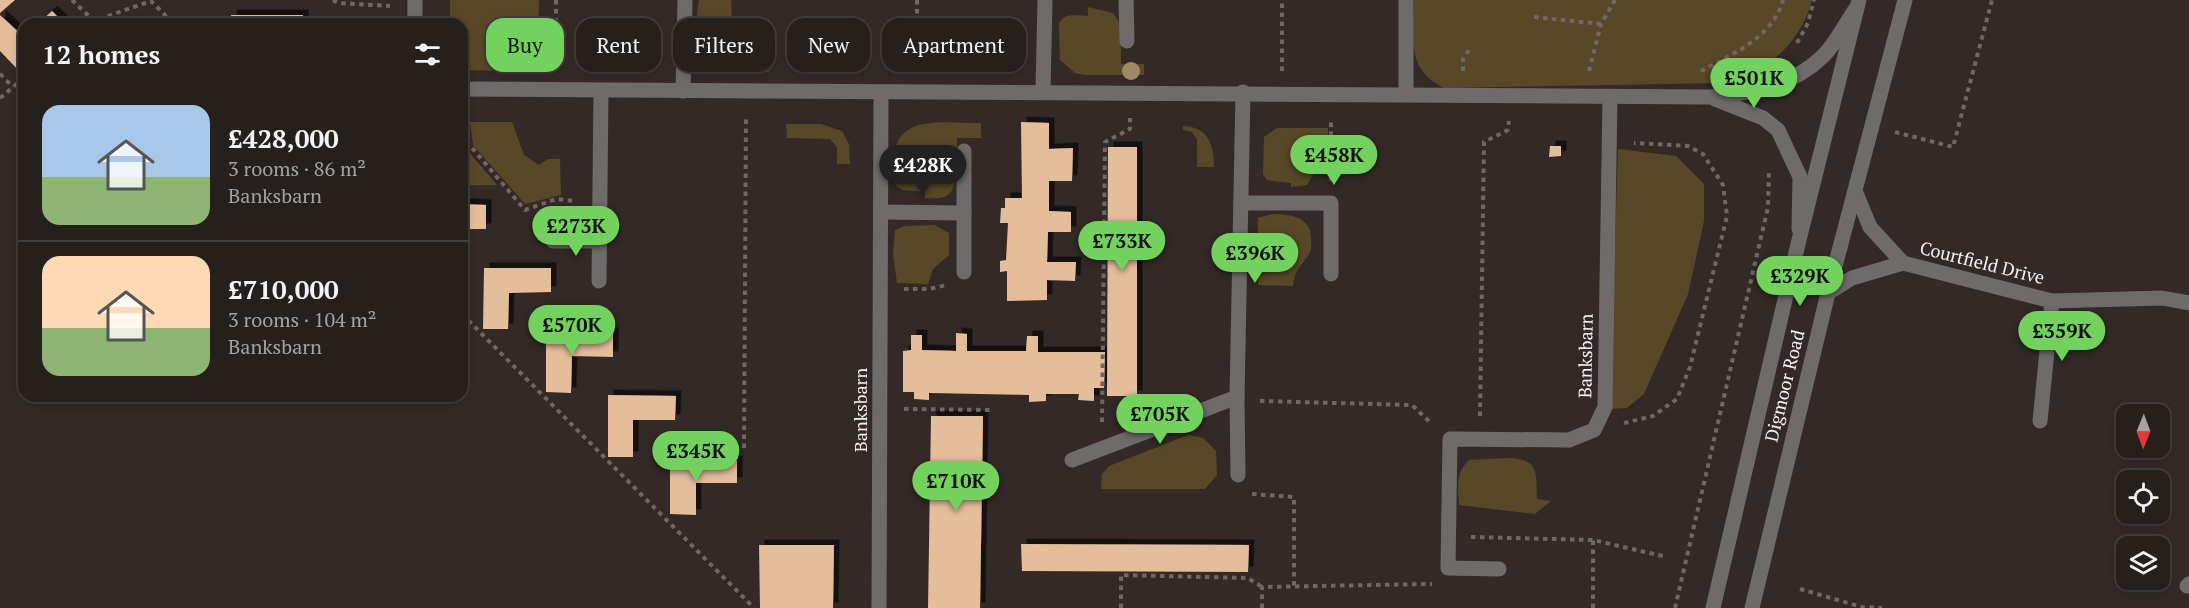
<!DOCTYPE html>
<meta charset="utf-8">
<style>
:root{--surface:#26201d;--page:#322d2a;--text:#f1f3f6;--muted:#a4a3a4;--line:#423e3b;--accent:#72d25d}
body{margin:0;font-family:"PT Serif",serif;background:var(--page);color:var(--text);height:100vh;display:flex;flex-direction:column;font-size:22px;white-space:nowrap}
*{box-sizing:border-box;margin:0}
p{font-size:20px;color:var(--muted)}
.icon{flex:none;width:33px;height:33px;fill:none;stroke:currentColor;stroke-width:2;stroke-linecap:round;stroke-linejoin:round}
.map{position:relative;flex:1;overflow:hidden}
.side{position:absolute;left:18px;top:18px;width:450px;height:384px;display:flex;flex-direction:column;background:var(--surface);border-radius:18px;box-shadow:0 3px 9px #0003,0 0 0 2px var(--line)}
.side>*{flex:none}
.hud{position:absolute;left:486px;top:18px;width:570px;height:54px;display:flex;gap:12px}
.needle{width:39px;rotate:181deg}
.tools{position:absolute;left:2116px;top:404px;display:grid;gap:12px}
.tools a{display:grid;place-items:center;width:54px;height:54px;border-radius:12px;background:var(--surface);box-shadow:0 3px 9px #0003,0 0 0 2px var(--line);font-size:30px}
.price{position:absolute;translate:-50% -51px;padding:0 14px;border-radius:21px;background:var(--accent);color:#111;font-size:20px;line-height:39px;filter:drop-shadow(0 2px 3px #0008)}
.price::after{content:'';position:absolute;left:50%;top:36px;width:18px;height:14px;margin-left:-9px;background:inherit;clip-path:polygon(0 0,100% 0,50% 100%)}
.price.current{background:#222;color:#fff}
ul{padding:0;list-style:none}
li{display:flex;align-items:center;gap:18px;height:150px;padding:0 24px}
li+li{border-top:2px solid var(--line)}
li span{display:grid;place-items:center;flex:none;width:168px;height:120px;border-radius:18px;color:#555}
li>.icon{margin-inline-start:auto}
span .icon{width:72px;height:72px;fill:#fffc;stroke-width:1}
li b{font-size:26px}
h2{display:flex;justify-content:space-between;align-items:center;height:72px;padding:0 24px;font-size:26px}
.chip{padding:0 21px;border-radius:18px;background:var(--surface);box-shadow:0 3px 9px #0003,0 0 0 2px var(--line);font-size:21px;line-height:54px}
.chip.current{background:var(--accent);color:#111}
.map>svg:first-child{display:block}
</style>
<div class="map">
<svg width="2189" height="608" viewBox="0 0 2189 608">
<defs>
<filter id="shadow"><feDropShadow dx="5.5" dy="-5.5" stdDeviation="0" flood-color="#0009"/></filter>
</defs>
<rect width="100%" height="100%" fill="#332a27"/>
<g fill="#594827">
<polygon points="450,0 539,0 537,72 462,70 462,24 450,24"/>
<path d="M 699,0 L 731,0 L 732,19 L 769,19 L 769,72 C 755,72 725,75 713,70 C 692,61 696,18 699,0 Z"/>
<path d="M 1414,0 L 1812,0 C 1800,44 1768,71 1725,83 L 1444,88 C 1405,69 1414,37 1414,0 Z"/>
<path d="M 1088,7 L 1113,13 L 1121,25 L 1121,64 L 1144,64 L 1144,75 L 1084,75 L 1075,73 L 1060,60 L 1059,24 C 1064,12 1077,16 1088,16 Z"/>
<polygon points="470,122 512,122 524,155 539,165 548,159 560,159 561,195 525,204 473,145"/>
<path d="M 981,123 L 981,138 L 957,138 C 957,152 961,192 944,197 C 939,199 930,198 925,198 L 925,192 L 903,190 L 896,186 C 892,177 894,167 894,158 C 896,112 948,124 981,123 Z"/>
<polygon points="786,124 821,124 842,131 849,144 850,164 837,164 837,147 830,139 787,138"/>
<path d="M 1183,126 C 1208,127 1214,144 1214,167 L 1197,167 L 1197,139 L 1192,132 L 1183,130 Z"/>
<polygon points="1277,128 1328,128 1328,156 1318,156 1318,166 1307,185 1291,187 1291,183 1267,180 1263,174 1264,137"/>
<polygon points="462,144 497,185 462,185"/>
<polygon points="1618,149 1676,156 1704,184 1704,221 1688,294 1644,394 1627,408 1610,409"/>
<path d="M 1272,214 C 1288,214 1311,216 1311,238 C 1311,243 1312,248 1310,252 C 1302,266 1295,268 1293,286 L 1258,285 L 1258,218 Z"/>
<polygon points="934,225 949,233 949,255 933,269 928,284 897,283 893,254 895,230 904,226"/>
<polygon points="1188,435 1203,438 1216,451 1217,475 1205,489 1101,489 1102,474 1109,466"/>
<path d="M 1507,458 C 1539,459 1536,471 1537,499 L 1551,501 L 1535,514 L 1459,505 C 1458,488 1455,473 1469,460 Z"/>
</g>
<g fill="#e4bd9b" filter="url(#shadow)">
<polygon points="0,0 15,0 0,13"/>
<polygon points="52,11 65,24 38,24"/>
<polygon points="0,15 24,37 22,74 0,51"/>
<polygon points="231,15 303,15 303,24 232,24"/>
<polygon points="1021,122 1049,123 1049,149 1073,148 1072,181 1049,181 1049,211 1071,212 1071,232 1048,232 1047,262 1076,262 1075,281 1047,280 1047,300 1007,301 1007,271 1000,272 1000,261 1006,260 1008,223 1000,223 1001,208 1005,208 1005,198 1022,198"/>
<polygon points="1550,146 1561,146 1561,156 1549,157"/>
<polygon points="1108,147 1137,147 1137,396 1107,396"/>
<polygon points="462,204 486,205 486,229 462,229"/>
<polygon points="484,268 551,268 551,292 509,293 508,329 483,329"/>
<polygon points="546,333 613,333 613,357 572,356 571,393 546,392"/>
<polygon points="956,333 967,334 967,351 1026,351 1027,336 1038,336 1038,352 1105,352 1104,388 1094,388 1094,401 1078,400 1079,394 1046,394 1046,401 1029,402 1029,395 929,393 929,400 914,399 914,392 903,392 903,351 911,350 911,335 922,335 922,350 956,351"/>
<polygon points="608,395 676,396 675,420 633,420 633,457 608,457"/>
<polygon points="931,416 983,416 980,608 928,608"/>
<polygon points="670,461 737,461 737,483 696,483 696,515 670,514"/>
<polygon points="1021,544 1249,545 1248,572 1022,571"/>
<polygon points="759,545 834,545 833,608 760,608"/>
</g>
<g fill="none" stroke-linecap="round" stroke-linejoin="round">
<g stroke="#6f6764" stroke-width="4" stroke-dasharray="4.5 4.5" stroke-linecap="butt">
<polyline points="72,0 94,21 151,1 174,24"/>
<polyline points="333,0 338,3 390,6"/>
<polyline points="556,0 556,67"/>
<polyline points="917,0 917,69"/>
<polyline points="1534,17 1601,24"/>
<polyline points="1797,43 1808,23 1814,0"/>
<polyline points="1282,71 1282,0"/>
<polyline points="1463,71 1463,59 1471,47"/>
<polyline points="1589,71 1601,24 1615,0"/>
<path d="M 1701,71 C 1733,54 1773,37 1783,0"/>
<polyline points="0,74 13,87"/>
<polyline points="0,98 24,78"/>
<polyline points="467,114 467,142 525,210 556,199 575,201"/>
<polyline points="1895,132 1953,147 1992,0"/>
<polyline points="1331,181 1331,119"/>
<polyline points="904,289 929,289 947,285"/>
<polyline points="462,314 754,608"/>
<polyline points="1260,401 1412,405 1431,423"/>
<polyline points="904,409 991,410"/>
<polyline points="1480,416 1484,142 1508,130 1509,121"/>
<polyline points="1102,422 1105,142 1130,129 1130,118"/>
<polyline points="1624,423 1653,416 1677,399 1690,367 1727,216 1723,185 1703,154 1688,146 1634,143"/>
<polyline points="744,448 746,116"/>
<polyline points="1252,494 1294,497 1294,586"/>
<polyline points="1471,537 1593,540"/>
<polyline points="1800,589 1862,607 1882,608"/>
<polyline points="1121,608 1121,575 1248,578 1262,587"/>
<polyline points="1262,608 1262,587 1432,584"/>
<polyline points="1593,608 1593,540 1667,557"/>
<polyline points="1675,608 1768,207 1769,172"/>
</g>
<g stroke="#706b6b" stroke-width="15">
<polyline points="415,0 415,24"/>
<polyline points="1126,0 1127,41"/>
<path d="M 462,89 L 1710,97 C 1750,93 1791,87 1822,57 C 1836,44 1846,22 1857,7"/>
<polyline points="683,91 685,0"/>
<polyline points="1043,91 1045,0"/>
<polyline points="1406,94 1406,0"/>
<polyline points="1715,99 1763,118 1778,130 1800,177 1799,229"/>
<polyline points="1856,193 1870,227 1903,263"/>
<polyline points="1241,203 1331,203 1331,274"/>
<polyline points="881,212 964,213"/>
<polyline points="553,241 598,241"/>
<polyline points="964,272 964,151"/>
<polyline points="599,281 601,92"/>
<polyline points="1828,293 1852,278 1903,263 2052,301 2162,298 2189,303"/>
<polyline points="2040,421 2052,301"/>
<polyline points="1072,460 1237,397"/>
<polyline points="1238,475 1237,397 1243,92"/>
<polyline points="1499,569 1448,568 1450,439 1569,440 1594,430 1605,407 1610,98"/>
<polyline points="2187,586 2189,584"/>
<polyline points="879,608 881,94"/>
</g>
<g stroke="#706b6b" stroke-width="15">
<polyline points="1713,608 1798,244 1859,0"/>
<polyline points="1752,608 1828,293 1905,0"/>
</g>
</g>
<g fill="#a08962">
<circle cx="527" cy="26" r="9"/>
<circle cx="528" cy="56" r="9"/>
<circle cx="1131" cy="71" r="9"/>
</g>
<g text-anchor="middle" stroke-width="6" stroke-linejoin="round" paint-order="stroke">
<g font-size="18" fill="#f6f0ee" stroke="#332a27">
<text transform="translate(1982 263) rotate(14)" y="6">Courtfield Drive</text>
<text transform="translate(1586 356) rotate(-89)" y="6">Banksbarn</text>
<text transform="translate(1785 386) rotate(-76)" y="6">Digmoor Road</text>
<text transform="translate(861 410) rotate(-90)" y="6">Banksbarn</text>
</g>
</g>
</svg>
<div class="tools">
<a><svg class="needle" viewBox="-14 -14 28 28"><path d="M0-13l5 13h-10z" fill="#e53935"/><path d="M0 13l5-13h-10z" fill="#a4a3a4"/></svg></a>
<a><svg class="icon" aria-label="locate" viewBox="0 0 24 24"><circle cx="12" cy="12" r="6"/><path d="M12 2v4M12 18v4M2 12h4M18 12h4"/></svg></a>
<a><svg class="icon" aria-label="layers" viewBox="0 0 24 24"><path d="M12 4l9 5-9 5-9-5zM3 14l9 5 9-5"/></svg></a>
</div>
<b class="price" style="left:1754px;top:109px">£501K</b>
<b class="price" style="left:1334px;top:186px">£458K</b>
<b class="price current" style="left:923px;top:196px">£428K</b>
<b class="price" style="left:576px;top:257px">£273K</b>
<b class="price" style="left:1122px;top:272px">£733K</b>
<b class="price" style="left:1255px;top:284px">£396K</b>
<b class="price" style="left:1800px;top:307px">£329K</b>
<b class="price" style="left:572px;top:356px">£570K</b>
<b class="price" style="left:2062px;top:362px">£359K</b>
<b class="price" style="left:1160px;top:445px">£705K</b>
<b class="price" style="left:696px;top:482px">£345K</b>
<b class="price" style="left:956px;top:512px">£710K</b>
<div class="hud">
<a class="chip current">Buy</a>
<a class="chip">Rent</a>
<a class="chip">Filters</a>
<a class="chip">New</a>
<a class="chip">Apartment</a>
</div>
<section class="side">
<h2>12 homes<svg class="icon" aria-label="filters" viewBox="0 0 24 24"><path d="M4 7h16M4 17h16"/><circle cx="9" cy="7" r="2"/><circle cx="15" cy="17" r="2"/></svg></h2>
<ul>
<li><span style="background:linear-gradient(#a9c7e8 60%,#8fb573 0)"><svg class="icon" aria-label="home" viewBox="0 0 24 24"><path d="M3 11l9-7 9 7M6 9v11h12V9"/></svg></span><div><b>£428,000</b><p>3 rooms · 86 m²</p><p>Banksbarn</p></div></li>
<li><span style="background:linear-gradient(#ffd9b3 60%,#8fb573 0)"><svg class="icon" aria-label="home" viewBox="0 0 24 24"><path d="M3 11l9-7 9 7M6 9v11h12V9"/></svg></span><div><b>£710,000</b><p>3 rooms · 104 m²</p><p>Banksbarn</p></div></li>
</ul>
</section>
</div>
